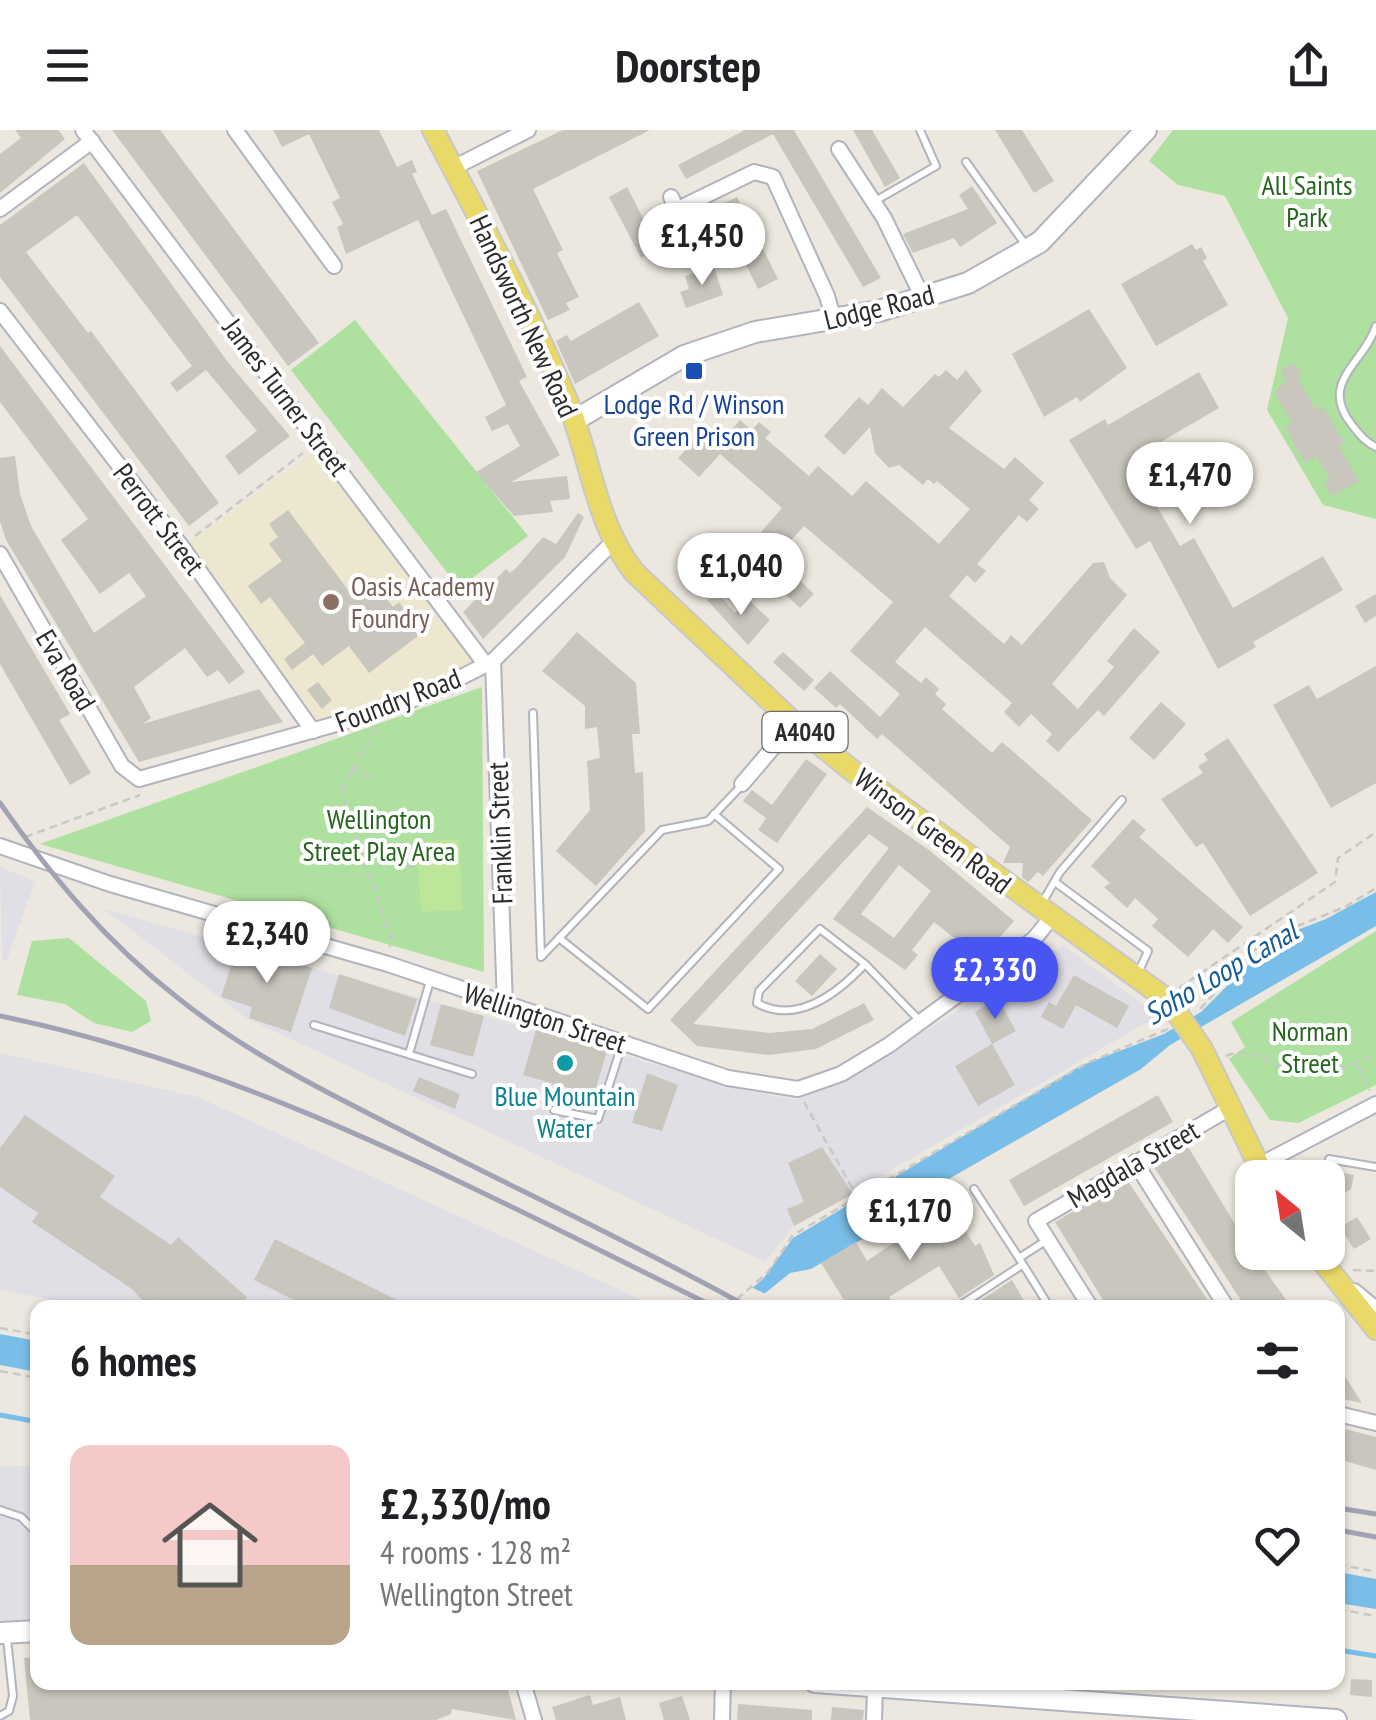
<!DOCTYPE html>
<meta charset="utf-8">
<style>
:root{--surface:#fff;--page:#f6f6f6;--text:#202124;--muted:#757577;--line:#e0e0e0;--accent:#4955f0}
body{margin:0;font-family:"PT Sans Narrow",sans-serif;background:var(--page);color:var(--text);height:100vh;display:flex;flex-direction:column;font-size:38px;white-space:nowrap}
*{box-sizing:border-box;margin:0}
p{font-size:32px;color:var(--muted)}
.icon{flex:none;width:55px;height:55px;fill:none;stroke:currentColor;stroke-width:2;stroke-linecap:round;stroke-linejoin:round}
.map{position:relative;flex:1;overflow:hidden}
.side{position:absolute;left:30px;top:1170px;width:1315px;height:390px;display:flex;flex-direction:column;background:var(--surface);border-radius:20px;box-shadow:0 2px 8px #0004}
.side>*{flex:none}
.needle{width:65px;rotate:330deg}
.controls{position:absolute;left:1235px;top:1030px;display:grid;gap:20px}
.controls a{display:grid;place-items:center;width:110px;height:110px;border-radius:20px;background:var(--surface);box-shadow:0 2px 8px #0004;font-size:50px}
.price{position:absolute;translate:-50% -85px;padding:0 22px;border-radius:35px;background:#fff;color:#222;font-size:32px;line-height:65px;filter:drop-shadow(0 2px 5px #0008)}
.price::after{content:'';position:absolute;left:50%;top:60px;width:30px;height:22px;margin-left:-15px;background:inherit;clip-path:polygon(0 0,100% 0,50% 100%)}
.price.active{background:var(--accent);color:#fff}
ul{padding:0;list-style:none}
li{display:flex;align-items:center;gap:30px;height:250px;padding:0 40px}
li+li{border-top:2px solid var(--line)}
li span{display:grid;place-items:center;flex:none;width:280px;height:200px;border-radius:20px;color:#555}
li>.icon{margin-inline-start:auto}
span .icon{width:120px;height:120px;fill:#fffc;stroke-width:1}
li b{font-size:42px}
h2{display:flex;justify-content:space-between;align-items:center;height:120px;padding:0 40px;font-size:42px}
header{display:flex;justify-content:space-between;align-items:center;height:130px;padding:0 40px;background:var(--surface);font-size:45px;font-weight:600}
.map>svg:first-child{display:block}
</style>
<header><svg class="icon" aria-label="menu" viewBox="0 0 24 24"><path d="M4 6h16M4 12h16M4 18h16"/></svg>Doorstep<svg class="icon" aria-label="share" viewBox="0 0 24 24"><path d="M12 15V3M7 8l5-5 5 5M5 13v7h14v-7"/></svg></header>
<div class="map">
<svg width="1376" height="1590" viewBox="0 0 1376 1590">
<rect width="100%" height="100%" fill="#ece8df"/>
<g fill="#e1dfe6">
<polygon points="0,737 35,751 7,830 2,831"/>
<polygon points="104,779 750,961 796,970 844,952 1063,815 1158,886 794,1096 765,1132 246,888"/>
<polygon points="0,923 198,967 657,1177 85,1178 0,1159"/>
<polygon points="37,1335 37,1490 0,1491 0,1337"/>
</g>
<polygon fill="#ede7d0" points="312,323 477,531 386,574 319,592 188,413"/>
<g fill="#aee09f">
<polygon points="1173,0 1376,0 1376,389 1323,375 1267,280 1288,188 1225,66 1178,55 1149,31"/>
<polygon points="355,190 528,406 459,458 291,240"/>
<polygon points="482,557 484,842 40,714"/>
<polygon points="1376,801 1376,955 1298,993 1270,990 1229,929 1245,917 1231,892"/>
<polygon points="69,808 146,871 151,891 132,902 94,893 65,874 17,865 32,811"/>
</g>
<polygon fill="#bee69b" points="459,709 462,780 421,782 417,712"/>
<g fill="#78bee8">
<polygon points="1376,762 1376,796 1170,915 1141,939 905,1074 897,1089 811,1139 790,1143 764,1164 728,1178 763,1149 793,1108 1080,936 1164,904 1201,882 1274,809 1326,789"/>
<polygon points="0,1204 37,1211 37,1242 0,1235"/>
<polygon points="1338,1442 1376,1449 1376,1479 1338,1473"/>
</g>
<polygon fill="#ece8df" points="747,1155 770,1166 760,1178 723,1178"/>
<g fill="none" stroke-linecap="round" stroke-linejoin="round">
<g stroke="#78bee8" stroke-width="5">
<polyline points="0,1285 38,1292"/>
<polyline points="1338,1520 1376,1526"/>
</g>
</g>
<g fill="#c8c6bd" fill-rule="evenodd">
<polygon points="15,0 58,0 65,9 0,63 0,24 21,8"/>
<polygon points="112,0 160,0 319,213 288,236"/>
<polygon points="273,0 379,0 397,37 412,30 417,42 412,44 432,85 446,79 527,247 519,251 560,325 511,352 567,346 570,369 550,371 553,382 514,386 476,342 520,316 508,294 492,301 485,287 506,275 418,90 346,124 337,97 343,94 332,72 340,68 309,4 282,17"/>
<polygon points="563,0 650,0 533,59 563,120 557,123 579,167 566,173 570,180 548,190 477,41"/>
<polygon points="745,0 794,0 881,148 863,157 773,4 686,49 678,35"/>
<polygon points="853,0 872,0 900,48 885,57"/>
<polygon points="995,0 1022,0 1054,51 1034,63"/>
<polygon points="84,33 227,231 290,306 239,345 225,326 257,301 206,240 177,262 170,253 192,236 77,85 26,122 88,203 91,201 219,373 189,396 0,147 0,95"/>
<polygon points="972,56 997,93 960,117 954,108 913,123 903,104 968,79 959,65"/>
<polygon points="627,57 659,119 641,128 609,67"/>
<polygon points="737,67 778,149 758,159 717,77"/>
<polygon points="1192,114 1196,120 1201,117 1207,128 1203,131 1228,175 1156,216 1121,154"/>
<polygon points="714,137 723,165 686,178 680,162 689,159 685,146"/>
<polygon points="639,172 659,206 575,254 556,211 567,205 571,211"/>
<polygon points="1089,179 1127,238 1080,272 1077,267 1044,287 1012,224"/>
<polygon points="0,216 245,542 229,554 218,540 207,547 185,518 134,557 151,588 143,594 259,559 283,592 139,632 6,410 0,391 0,328 15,326 20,364 31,396 94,503 146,466 129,443 100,464 61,410 88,389 0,272"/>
<polygon points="1292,233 1302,242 1298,249 1316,280 1323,276 1344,313 1339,316 1359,351 1332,366 1324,354 1330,350 1316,326 1305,333 1285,297 1292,293 1274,262 1286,250 1280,240"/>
<polygon points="946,240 957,250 966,240 982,261 949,298 1004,339 1015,327 1044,353 1029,370 1039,379 1027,392 1019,385 977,434 986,441 975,453 967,445 949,466 1004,514 1011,505 1022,515 1093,433 1104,432 1110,448 1127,465 1052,554 1078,579 1114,537 1107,531 1134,498 1160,522 1104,586 1098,580 1058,622 1046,611 1052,604 1031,584 1019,597 1004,582 1012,573 925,497 895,532 921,553 926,547 939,559 935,564 946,574 942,579 992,623 1002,612 1092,690 1043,746 1038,742 1028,752 1022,747 1023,733 1003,733 1010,717 882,604 877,609 840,574 836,578 814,558 830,541 880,587 900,564 850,521 893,472 804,396 785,417 778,412 769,421 755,409 782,378 720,324 699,347 678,328 706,298 721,312 740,290 752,300 759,292 771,302 765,308 809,346 818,336 852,366 866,351 939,414 970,379 937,351 934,354 928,349 923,355 899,335 889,338 875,323 870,297 844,325 824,306 859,267 868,275 882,258 903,277 935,244 939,247"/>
<polygon points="1199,242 1219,278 1130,330 1180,416 1194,408 1233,478 1323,426 1343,460 1253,512 1256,517 1218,539 1150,411 1136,419 1069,310 1105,289 1108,295"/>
<polygon points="288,380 355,469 372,456 377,462 380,460 393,477 399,472 422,503 369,543 349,516 322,536 313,524 292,540 284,529 305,513 270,467 261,474 248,456 282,431 269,414 278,407 269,394"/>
<polygon points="578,383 584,387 565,427 483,509 463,482 506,439 510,443 517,437 543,407 556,414"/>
<polygon points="711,437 722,449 710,461 699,450"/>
<polygon points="795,446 814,464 800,478 782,461"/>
<polygon points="717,462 735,483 749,470 770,490 748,515 707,470"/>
<polygon points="1376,464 1376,486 1365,493 1355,476"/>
<polygon points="0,465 70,584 59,590 91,643 70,655 0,534"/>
<polygon points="577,502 636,553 640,604 632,604 635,643 643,642 645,701 596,756 556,721 590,680 587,631 600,628 597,597 585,599 585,576 542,541"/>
<polygon points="783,522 814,550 804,561 773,532"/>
<polygon points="1376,536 1376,653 1331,678 1273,575 1309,555 1317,569"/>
<polygon points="318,552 332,570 322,579 307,560"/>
<polygon points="1161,572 1186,594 1154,630 1129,608"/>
<polygon points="1228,608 1318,743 1250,786 1203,713 1196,717 1161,669 1203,643 1198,636 1208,630 1204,624"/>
<polygon points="806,629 827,644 777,713 758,700 766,688 743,671 752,660 772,675"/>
<path d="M 867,677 L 929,720 L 1014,791 L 981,829 L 934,792 L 912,820 L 918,825 L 905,840 L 833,789 L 889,718 L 869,704 L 693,894 L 770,903 L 812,899 L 864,873 L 874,890 L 816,919 L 769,925 L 697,916 L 670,890 ZM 899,735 L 931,761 L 894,808 L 861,784 Z"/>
<polygon points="1133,689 1146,700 1139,707 1243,797 1228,813 1213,799 1188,827 1152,796 1158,789 1135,768 1127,778 1104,757 1110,753 1091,736"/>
<polygon points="238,814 312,838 291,902 249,888 252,877 221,867"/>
<polygon points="820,824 837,839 812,866 795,851"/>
<polygon points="339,844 417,869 405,906 329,878"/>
<polygon points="1074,845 1129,876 1117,898 1076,875 1063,899 1041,887 1049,872 1056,876"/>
<polygon points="998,869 1016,901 992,914 975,882"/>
<polygon points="441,874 484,886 473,927 430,915"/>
<polygon points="536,900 607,921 594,965 523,945"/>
<polygon points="992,914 1015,955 978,976 955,936"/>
<polygon points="647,943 678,955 662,1001 632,993"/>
<polygon points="419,947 460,964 455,979 413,961"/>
<polygon points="1158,965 1173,992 1024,1076 1009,1050"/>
<polygon points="25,985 115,1046 100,1067 171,1115 178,1107 247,1167 238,1178 189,1178 182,1171 177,1178 167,1178 157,1169 149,1177 132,1159 32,1092 38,1083 0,1057 0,1018"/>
<polygon points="1187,1015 1252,1122 1292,1178 1246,1178 1154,1037"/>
<polygon points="822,1017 853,1064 794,1096 787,1079 804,1072 788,1033"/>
<polygon points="1302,1035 1354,1045 1351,1059 1328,1073 1328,1048 1280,1048"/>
<polygon points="1127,1050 1213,1178 1108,1178 1055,1092"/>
<polygon points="949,1075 975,1116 980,1113 994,1145 959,1168 939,1136 889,1167 896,1178 849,1178 821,1133 856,1112 867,1131"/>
<polygon points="1357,1087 1371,1109 1354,1119 1340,1097"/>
<polygon points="275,1109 413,1178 310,1178 254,1150"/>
<polygon points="1012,1150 1028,1178 969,1178"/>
<polygon points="1343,1243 1362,1273 1338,1268"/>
<polygon points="1338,1297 1376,1307 1376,1340 1338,1329"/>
<polygon points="38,1527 38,1552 506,1552 516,1590 452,1579 451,1584 436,1590 30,1590 24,1528"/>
<polygon points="1351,1549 1372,1550 1372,1567 1350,1565"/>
<polygon points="590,1565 593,1575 620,1567 626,1590 556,1590 552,1577"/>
<polygon points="682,1566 690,1590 664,1590 659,1573"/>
<polygon points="738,1574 812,1580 812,1590 737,1590"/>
<polygon points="832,1577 864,1580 863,1590 831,1590"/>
</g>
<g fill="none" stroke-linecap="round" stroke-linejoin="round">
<defs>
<g id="lane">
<polyline points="966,32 1025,114"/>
<polyline points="875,71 936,36 920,0"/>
<path d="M 1376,196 C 1364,234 1318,252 1352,295 C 1360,305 1365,312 1376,317"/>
<polyline points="533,583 541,827 662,700 708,691 742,655"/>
<polyline points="1055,752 1148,821 1139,841"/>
<polyline points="1042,773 1060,742 1122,670"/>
<polyline points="559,808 648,879 779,739 714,684"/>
<path d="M 865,834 L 820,799 L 759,861 L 757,873 C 797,895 838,863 865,834 L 920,891"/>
<polyline points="314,895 472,944"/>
<polyline points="409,924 430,851"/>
<polyline points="554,980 598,989 622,915"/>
<polyline points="1329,1029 1376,1037"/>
<polyline points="974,1059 1019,1128"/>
<polyline points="1047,1110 1019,1128 1050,1178"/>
<polyline points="956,1178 1022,1135"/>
<polyline points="0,1380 21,1387 38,1404"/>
<polyline points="0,1586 9,1581 13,1566 7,1509"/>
</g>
<g id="street">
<polyline points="83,0 486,535"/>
<polyline points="235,0 334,136"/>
<polyline points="839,19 884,88 923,168"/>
<polyline points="453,38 528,0"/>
<polyline points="671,67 684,94"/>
<polyline points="0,79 92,11"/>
<polyline points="678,79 754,42 773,47 827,166 834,190"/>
<polyline points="0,181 182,417 313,601"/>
<polyline points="0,424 122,636 139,649 386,580 434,561 493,531 612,413"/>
<polyline points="493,531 505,876"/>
<polyline points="742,654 794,593"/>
<polyline points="0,716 110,754 388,834 728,948 798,959 841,944 889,915 1034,809 1052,787"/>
<polyline points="1135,1032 1227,1178"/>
<polyline points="1258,1036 1376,974"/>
<polyline points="1354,1161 1376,1179"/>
<polyline points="1091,1178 1036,1091 1230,978"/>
<polyline points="1338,1284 1376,1293"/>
<polyline points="523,1552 534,1590"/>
<polyline points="722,1590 723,1552"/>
<polyline points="874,1590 875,1557"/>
</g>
<g id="secondary">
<polyline points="575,290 684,226 755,202 879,181 968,153 1040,112 1146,0"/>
<polyline points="0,1503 38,1501"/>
<polyline points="815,1552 1336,1590"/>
</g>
<g id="primary">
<path d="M 433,0 C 480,90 529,180 568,273 C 591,330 596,394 634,442 L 794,593 L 850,639 L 1168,870"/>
<polyline points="1202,919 1265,1048"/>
<polyline points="1315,1122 1376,1199"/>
</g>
</defs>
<use href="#lane" stroke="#b2b3be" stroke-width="10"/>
<use href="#street" stroke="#b2b3be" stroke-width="18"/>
<use href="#secondary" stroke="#b2b3be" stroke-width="24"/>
<use href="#primary" stroke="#c8c8c8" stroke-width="24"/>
<g stroke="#c8c8c8" stroke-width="2.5" stroke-dasharray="8 5" stroke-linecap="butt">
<polyline points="195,406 303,323"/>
<polyline points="376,598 343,657 345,675 391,807 390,817"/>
<polyline points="350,640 372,646"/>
<polyline points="25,707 140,665"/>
<polyline points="366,731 413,736"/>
<polyline points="1179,858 1335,752 1338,728 1376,702"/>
<polyline points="1200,879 1265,809 1345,777 1376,758"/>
<path d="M 1226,926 C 1251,915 1268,935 1293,941 C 1321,948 1352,938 1376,923"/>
<polyline points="1358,936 1370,961"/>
<polyline points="804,972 856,1065"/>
<polyline points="1353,1140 1376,1141"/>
<polyline points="727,1178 768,1142 793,1105 1087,933 1168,899"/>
<polyline points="0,1198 38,1205"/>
<polyline points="0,1241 38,1248"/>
<polyline points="1338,1434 1376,1442"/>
<polyline points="1338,1479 1376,1486"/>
</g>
<use href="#lane" stroke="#fff" stroke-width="6"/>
<use href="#street" stroke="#fff" stroke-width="14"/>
<use href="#secondary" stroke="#fff" stroke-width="20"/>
<use href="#primary" stroke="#e9d968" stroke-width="20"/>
<g stroke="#a2a2b5" stroke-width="5">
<path d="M 0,673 C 51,746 107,813 178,868 C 245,922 322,960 399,999 C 516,1059 635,1114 750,1178"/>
<path d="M 0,886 C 256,938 484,1065 717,1178"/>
<polyline points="1338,1378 1376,1384"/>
<polyline points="1338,1400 1376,1407"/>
</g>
<defs>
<polyline id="primary-bridge" points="1168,870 1202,919"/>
</defs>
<use href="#primary-bridge" stroke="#c8c8c8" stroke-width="24" stroke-linecap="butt"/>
<use href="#primary-bridge" stroke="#e9d968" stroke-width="20"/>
</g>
<rect fill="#1a4fb4" stroke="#fff" stroke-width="4" x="684" y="231" width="20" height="20" rx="5"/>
<circle fill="#8d6e63" stroke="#fff" stroke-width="4" cx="331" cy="472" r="10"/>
<circle fill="#0f9aa8" stroke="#fff" stroke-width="4" cx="565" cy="933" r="10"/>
<g text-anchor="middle" stroke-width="8" stroke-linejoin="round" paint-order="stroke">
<rect fill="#fff" stroke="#6b6b6b" stroke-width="2.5" x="762.5" y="582" width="85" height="40" rx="8"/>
<g font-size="25" font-weight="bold" fill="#2c2c2c">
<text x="805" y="611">A4040</text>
</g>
<g font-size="28" fill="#26661f" stroke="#fff">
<text x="1307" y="65">All Saints<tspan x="1307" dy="32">Park</tspan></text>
<text x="379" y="699">Wellington<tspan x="379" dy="32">Street Play Area</tspan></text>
<text x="1310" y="911">Norman<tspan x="1310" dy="32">Street</tspan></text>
</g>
<g font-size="28" fill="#2c2c2c" stroke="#fff">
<text transform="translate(879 177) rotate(-14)" y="10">Lodge Road</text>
<text transform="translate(524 186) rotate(65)" y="10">Handsworth New Road</text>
<text transform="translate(286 267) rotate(53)" y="10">James Turner Street</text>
<text transform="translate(159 389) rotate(53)" y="10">Perrott Street</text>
<text transform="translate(66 540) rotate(59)" y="10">Eva Road</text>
<text transform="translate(398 570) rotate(-21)" y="10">Foundry Road</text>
<text transform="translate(933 701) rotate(37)" y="10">Winson Green Road</text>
<text transform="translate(500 703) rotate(-92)" y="10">Franklin Street</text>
<text transform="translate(545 888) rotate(18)" y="10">Wellington Street</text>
<text transform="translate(1133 1034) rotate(-30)" y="10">Magdala Street</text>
</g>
<g font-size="28" fill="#164399" stroke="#fff">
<text x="694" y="284">Lodge Rd / Winson<tspan x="694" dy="32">Green Prison</tspan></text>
</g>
<g font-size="28" fill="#785e54" stroke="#fff" text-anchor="start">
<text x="351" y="466">Oasis Academy<tspan x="351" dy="32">Foundry</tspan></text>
</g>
<g font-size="28" fill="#0d838f" stroke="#fff">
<text x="565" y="976">Blue Mountain<tspan x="565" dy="32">Water</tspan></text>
</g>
<g font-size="30" font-style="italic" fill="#155b96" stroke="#fff">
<text transform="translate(1221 843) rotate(-31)" y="10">Soho Loop Canal</text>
</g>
</g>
</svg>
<div class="controls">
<a><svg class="needle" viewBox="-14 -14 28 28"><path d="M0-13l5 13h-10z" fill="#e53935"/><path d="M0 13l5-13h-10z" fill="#757577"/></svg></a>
</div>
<b class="price" style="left:702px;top:158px">£1,450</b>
<b class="price" style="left:1190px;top:397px">£1,470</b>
<b class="price" style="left:741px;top:488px">£1,040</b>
<b class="price" style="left:267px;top:856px">£2,340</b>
<b class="price active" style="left:995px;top:892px">£2,330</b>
<b class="price" style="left:910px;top:1133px">£1,170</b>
<section class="side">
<h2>6 homes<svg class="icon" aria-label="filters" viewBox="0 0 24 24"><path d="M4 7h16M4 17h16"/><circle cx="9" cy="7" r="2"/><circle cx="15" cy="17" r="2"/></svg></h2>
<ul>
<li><span style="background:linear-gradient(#f6c9c9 60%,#b9a48a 0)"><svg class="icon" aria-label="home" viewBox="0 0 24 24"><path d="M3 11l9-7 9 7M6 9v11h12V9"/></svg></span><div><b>£2,330/mo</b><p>4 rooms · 128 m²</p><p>Wellington Street</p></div><svg class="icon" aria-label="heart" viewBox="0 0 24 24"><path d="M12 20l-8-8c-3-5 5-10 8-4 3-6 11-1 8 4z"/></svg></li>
</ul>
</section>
</div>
